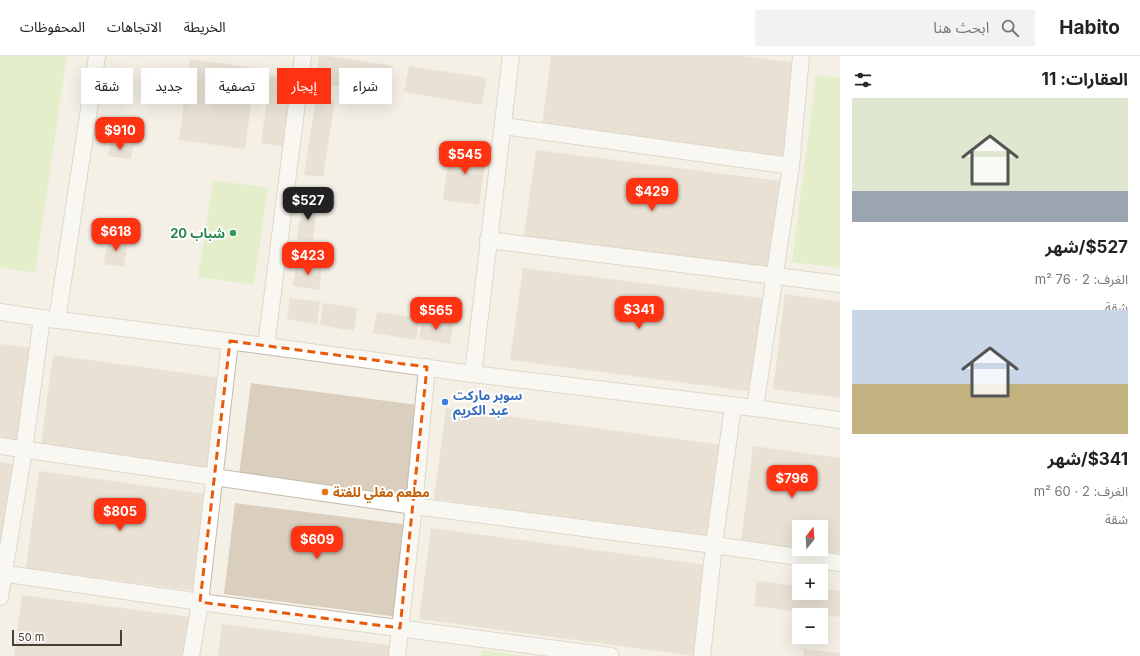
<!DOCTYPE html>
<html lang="ar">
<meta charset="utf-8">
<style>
:root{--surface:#fff;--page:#f2f2f2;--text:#222;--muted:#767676;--line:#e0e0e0;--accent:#ff3212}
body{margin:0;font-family:Inter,"Noto Sans Arabic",sans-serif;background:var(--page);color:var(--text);direction:rtl;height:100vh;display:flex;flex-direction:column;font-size:15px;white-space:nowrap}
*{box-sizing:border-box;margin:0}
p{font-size:13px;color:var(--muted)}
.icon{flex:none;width:22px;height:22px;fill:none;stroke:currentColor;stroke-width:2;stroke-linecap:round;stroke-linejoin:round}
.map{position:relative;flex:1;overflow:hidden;direction:ltr}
.details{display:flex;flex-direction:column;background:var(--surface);width:300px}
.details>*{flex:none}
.banner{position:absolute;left:12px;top:12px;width:380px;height:36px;direction:rtl;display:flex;gap:8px}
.needle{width:26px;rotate:17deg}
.buttons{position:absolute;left:792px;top:464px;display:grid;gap:8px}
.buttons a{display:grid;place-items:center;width:36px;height:36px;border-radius:0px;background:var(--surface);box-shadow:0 4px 16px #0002;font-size:20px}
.scale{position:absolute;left:12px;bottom:10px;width:110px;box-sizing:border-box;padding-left:4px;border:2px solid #484035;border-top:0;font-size:11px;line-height:14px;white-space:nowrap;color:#484035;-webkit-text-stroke:3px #fff;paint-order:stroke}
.price{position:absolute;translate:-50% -34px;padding:0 9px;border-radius:8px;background:var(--accent);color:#fff;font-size:13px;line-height:26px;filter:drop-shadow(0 1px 2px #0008)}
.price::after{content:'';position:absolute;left:50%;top:24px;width:12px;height:9px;margin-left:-6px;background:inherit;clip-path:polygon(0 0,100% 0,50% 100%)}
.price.selected{background:#222;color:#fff}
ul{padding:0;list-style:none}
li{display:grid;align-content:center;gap:8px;height:212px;padding:0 12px}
li span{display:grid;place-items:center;height:124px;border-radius:0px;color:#555}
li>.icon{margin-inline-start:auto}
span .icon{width:72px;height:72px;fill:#fffc;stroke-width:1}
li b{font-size:17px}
h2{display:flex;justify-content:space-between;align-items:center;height:48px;padding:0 12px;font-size:17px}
.chip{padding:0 14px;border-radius:0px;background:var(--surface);box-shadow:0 4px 16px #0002;font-size:14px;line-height:36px}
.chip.selected{background:var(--accent);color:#fff}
header{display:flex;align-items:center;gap:24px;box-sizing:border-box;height:56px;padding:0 20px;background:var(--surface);border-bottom:1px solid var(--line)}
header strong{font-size:19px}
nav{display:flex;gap:22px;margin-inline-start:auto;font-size:14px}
.search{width:280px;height:36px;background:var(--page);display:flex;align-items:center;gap:10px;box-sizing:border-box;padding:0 14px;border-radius:0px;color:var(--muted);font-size:15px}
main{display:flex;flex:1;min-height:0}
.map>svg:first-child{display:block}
</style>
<header>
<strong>Habito</strong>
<div class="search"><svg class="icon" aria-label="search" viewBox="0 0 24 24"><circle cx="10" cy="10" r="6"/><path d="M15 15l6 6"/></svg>ابحث هنا</div>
<nav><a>الخريطة</a><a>الاتجاهات</a><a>المحفوظات</a></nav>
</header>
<main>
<section class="details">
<h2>العقارات: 11<svg class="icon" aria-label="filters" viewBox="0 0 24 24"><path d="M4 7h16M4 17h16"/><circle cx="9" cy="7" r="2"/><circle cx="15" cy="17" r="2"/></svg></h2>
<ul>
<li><span style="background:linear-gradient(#dfe7d0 75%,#9aa5b1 0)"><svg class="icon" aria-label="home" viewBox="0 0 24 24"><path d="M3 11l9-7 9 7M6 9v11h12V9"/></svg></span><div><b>$527/شهر</b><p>الغرف: 2 · 76 m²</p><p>شقة</p></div></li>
<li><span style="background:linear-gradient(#c9d6e8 60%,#c2b280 0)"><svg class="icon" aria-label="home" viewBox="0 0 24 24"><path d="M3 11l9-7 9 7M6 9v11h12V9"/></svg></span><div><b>$341/شهر</b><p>الغرف: 2 · 60 m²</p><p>شقة</p></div></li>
</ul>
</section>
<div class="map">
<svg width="840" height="600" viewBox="0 0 840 600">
<rect width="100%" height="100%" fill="#f4f0e6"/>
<g fill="#d0ebac">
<polygon points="0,0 67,0 35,217 0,211"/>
<polygon points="816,19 840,22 840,212 792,206"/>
<polygon points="213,124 268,132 254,229 198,221"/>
<polygon points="482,594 527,600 481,600"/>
</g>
<g fill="#dacebe">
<polygon points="319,0 328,0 393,10 388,38 315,27"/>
<polygon points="551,0 741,0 799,7 786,100 542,69"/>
<polygon points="190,3 256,12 245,93 179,84"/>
<polygon points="409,10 486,22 482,49 404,36"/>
<polygon points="270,20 292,24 283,91 261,87"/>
<polygon points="316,42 335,44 323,121 304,119"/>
<polygon points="110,87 133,90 131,103 108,100"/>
<polygon points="451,89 487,94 479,149 443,144"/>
<polygon points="536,94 780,125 767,218 523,186"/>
<polygon points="303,145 318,147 313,185 297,183"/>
<polygon points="108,181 128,184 124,211 104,208"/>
<polygon points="296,207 322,211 319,234 293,230"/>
<polygon points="523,212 767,243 754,336 510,304"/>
<polygon points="785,238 840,246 840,342 773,333"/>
<polygon points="290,242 320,246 317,268 287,263"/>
<polygon points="323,247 357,252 354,275 320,269"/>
<polygon points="377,256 419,262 416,284 373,277"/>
<polygon points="422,263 453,267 450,288 419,283"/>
<polygon points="0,288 33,292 20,386 0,384"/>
<polygon points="53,299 229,323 216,419 40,396"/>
<polygon points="251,327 425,350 413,441 239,419"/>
<polygon points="446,352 722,389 710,481 434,443"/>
<polygon points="753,390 840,402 840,498 809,494 821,493 821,471 799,471 799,493 741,485"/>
<polygon points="0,406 18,409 0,502"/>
<polygon points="39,415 214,439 202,536 26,512"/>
<polygon points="235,447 409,469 398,561 224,538"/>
<polygon points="431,472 707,509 695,600 419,563"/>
<polygon points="757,525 799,530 799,537 821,537 821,533 840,535 840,561 754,550"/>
<polygon points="22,539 198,562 193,600 14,600"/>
<polygon points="222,568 396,590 394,600 218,600"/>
<polygon points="804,593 840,597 840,600 803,600"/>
</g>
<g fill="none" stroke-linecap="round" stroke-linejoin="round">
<defs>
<g id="minor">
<polyline points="504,70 791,110"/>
<polyline points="488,184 840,228"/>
<polyline points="0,256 42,262 266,290 473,318 755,352 840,364"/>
<polyline points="57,264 97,0"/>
<polyline points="266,290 303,0"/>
<polyline points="473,318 511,0"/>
<polyline points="755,352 791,110 801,0"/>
<polyline points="0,390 414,450 714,489 840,507"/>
<polyline points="0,517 200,546 611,600"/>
<polyline points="0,541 24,394 42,262"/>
<polyline points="191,600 200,546 230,285"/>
<polyline points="397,600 414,450 427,311"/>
<polyline points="702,600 714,489 733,350"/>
</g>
</defs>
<use href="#minor" stroke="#c3baab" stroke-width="18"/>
<use href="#minor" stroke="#fff" stroke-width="16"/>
</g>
<path d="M0 0H840V600H0ZM 230,285 L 427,311 L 400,572 L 200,546 Z" fill="#f4f0e6" fill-opacity=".55" fill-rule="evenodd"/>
<path fill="none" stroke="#e8590c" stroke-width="3" stroke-dasharray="8 5" stroke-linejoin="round" d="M 230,285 L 427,311 L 400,572 L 200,546 Z"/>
<circle fill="#2e9e5b" stroke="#fff" stroke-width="1.5" cx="233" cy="177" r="4"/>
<circle fill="#3f7fe0" stroke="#fff" stroke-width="1.5" cx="445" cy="346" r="4"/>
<circle fill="#e8710a" stroke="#fff" stroke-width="1.5" cx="325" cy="436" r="4"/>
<g text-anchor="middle" stroke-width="4" stroke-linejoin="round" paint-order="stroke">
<g font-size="13" font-weight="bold" fill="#27864d" stroke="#fff" text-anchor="end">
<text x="225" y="182">شباب 20</text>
</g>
<g font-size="13" font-weight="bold" fill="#366cbe" stroke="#fff" text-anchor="start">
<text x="453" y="344">سوبر ماركت<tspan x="453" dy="15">عبد الكريم</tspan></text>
</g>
<g font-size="13" font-weight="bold" fill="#c56008" stroke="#fff" text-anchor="start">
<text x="333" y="441">مطعم مغلي للفتة</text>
</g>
</g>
</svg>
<div class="buttons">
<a><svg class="needle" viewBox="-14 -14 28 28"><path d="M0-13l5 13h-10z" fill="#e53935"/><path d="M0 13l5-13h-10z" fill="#767676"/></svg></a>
<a>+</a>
<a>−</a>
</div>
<div class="scale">50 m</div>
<b class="price" style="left:120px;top:95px">$910</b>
<b class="price" style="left:465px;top:119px">$545</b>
<b class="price" style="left:652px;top:156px">$429</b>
<b class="price selected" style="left:308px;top:165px">$527</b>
<b class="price" style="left:116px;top:196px">$618</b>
<b class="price" style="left:308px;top:220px">$423</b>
<b class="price" style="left:639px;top:274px">$341</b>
<b class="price" style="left:436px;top:275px">$565</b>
<b class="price" style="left:792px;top:443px">$796</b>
<b class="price" style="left:120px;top:476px">$805</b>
<b class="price" style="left:317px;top:504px">$609</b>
<div class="banner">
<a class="chip">شراء</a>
<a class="chip selected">إيجار</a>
<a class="chip">تصفية</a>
<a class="chip">جديد</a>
<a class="chip">شقة</a>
</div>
</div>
</main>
